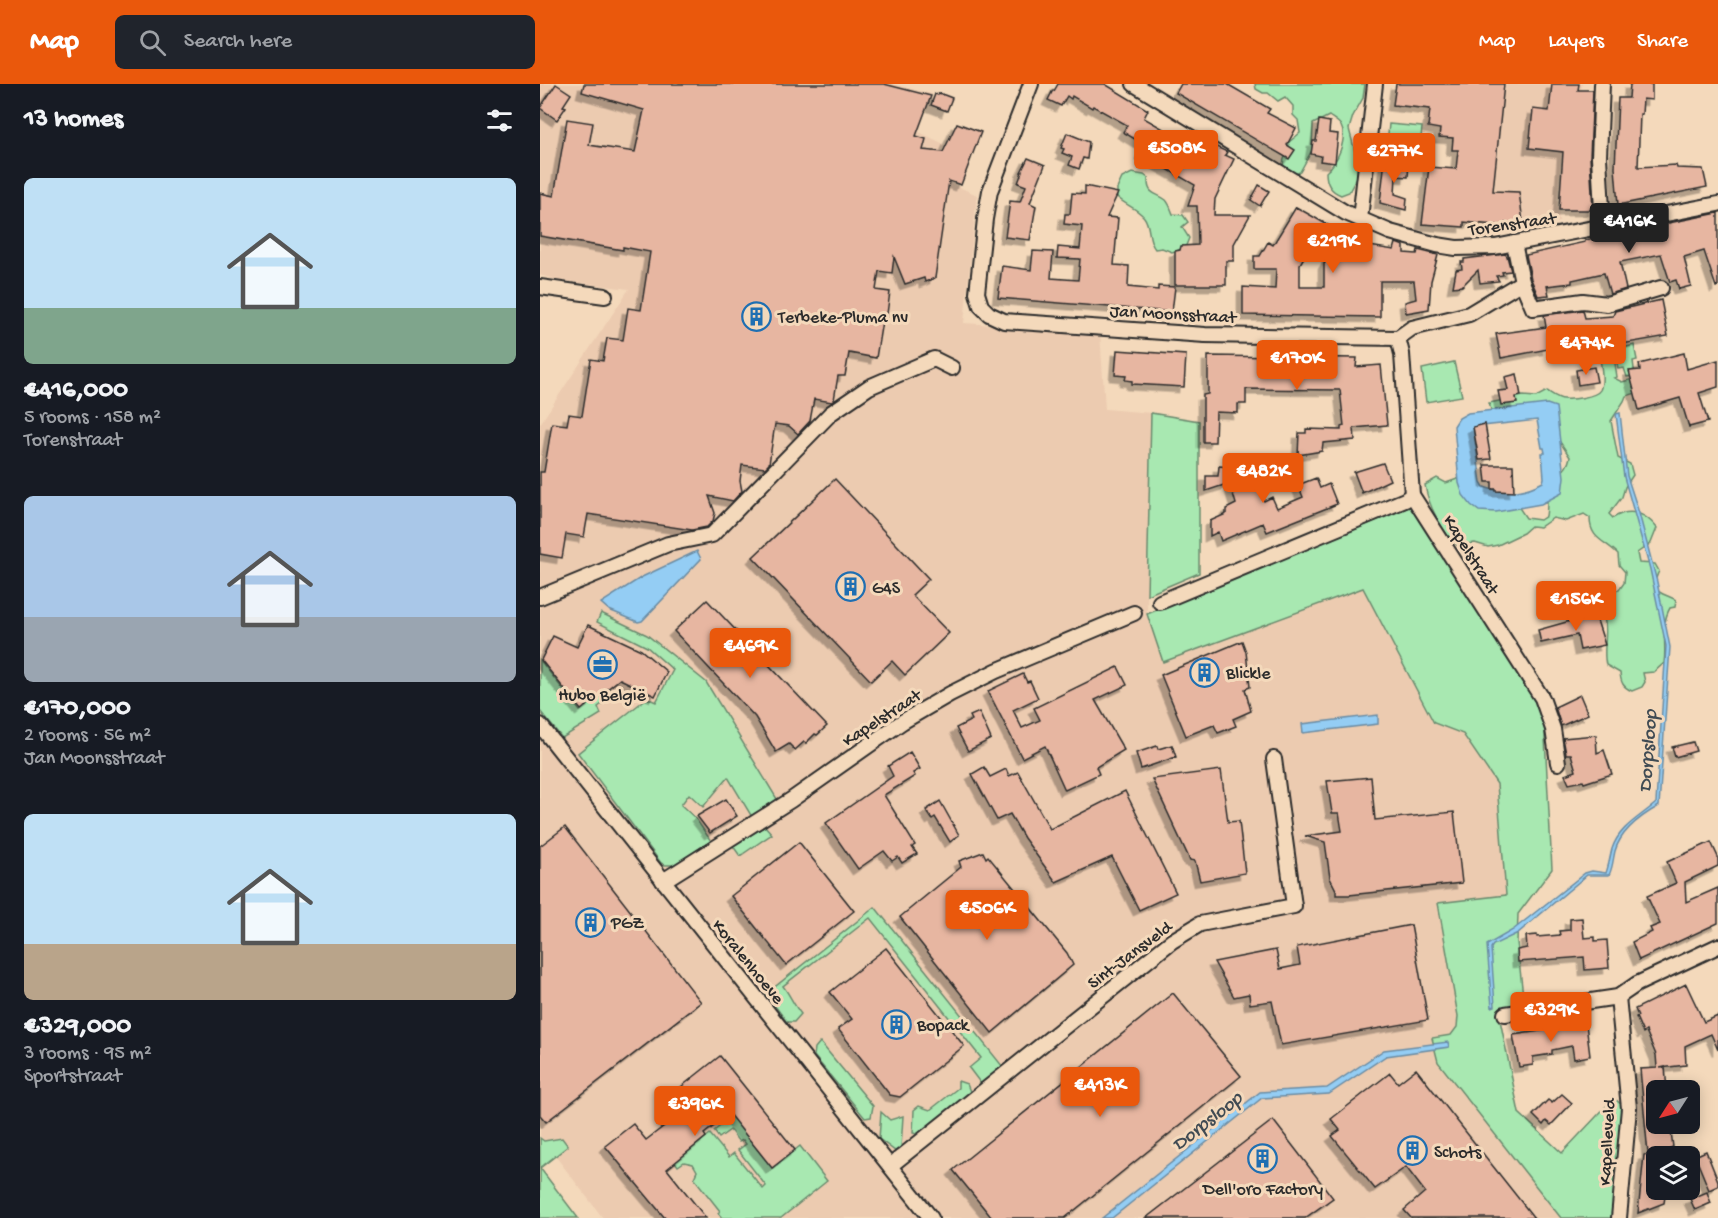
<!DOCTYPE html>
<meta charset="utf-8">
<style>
:root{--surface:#171b24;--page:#20242c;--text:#f1f3f6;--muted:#9ea1a6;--accent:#ea580c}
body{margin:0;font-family:"Gochi Hand",sans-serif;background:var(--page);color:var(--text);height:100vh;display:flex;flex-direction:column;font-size:22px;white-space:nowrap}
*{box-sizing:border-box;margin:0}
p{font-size:20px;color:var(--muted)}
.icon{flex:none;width:33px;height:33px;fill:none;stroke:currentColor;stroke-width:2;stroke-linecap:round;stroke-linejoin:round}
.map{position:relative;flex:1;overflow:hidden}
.details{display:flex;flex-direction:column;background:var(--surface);width:540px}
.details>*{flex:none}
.needle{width:39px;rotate:234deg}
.fabs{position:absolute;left:1106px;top:996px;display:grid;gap:12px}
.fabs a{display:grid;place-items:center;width:54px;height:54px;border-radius:9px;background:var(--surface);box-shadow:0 3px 15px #0003;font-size:30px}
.price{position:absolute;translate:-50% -51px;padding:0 14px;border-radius:6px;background:var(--accent);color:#fff;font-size:20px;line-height:39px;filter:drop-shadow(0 2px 3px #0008)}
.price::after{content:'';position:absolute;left:50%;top:36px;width:18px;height:14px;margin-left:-9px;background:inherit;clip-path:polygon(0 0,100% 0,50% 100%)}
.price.active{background:#222;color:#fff}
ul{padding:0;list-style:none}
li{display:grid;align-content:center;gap:12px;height:318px;padding:0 24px}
li span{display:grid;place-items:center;height:186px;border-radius:9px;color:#555}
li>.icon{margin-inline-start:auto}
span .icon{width:108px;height:108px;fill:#fffc;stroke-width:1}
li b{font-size:26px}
h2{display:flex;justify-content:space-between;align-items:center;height:72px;padding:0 24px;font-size:26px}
header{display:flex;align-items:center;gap:36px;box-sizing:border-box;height:84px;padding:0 30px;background:var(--accent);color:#fff}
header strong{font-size:28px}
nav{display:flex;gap:33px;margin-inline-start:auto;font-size:21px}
.search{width:420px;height:54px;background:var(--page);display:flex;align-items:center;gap:15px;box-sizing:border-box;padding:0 21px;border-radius:9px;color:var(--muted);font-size:22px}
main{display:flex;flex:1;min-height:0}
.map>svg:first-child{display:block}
</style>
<header>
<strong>Map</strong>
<div class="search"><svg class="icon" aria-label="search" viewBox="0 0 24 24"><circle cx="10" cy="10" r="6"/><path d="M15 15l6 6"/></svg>Search here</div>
<nav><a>Map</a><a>Layers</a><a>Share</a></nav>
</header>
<main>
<section class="details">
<h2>13 homes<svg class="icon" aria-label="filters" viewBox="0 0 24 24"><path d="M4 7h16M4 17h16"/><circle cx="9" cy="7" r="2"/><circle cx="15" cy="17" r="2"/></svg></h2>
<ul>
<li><span style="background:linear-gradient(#bfe0f5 70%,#7fa58c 0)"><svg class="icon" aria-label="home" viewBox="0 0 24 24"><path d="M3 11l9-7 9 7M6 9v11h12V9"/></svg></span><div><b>€416,000</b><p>5 rooms · 158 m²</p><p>Torenstraat</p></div></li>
<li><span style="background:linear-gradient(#a9c7e8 65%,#9aa5b1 0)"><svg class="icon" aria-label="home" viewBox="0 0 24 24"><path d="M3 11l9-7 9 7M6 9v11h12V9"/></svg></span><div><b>€170,000</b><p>2 rooms · 56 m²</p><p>Jan Moonsstraat</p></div></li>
<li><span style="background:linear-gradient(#bfe0f5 70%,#b9a48a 0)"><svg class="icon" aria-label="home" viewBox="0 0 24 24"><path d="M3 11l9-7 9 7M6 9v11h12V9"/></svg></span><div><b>€329,000</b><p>3 rooms · 95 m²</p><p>Sportstraat</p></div></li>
</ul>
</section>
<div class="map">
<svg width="1178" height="1134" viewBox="0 0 1178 1134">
<defs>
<filter id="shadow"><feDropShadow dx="-5.5" dy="5.5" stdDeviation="0" flood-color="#0004"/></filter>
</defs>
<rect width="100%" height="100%" fill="#f4d9bb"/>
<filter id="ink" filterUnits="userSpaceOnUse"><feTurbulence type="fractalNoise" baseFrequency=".0167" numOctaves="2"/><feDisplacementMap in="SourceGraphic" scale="12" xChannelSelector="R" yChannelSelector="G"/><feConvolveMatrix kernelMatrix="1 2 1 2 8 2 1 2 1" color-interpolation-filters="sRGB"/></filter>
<g filter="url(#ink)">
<g fill="#eccbb0">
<polygon points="0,0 351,0 392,10 379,48 404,60 392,91 437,111 424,239 560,248 565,325 611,329 607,530 623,578 823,504 894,639 923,650 957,700 966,811 918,932 917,943 910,951 892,955 898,978 1021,1134 63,1134 0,1052 0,340 89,205 17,196 0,191"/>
<polygon points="889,0 1042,0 1034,56 1023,55 1017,116 1019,138 967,149 928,145 936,52 885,45"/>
</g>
<g fill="#a8e8b1" stroke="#6a8a6e" stroke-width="1.5">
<path d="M 715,0 L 825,0 L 823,14 L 813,32 L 809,45 L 820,87 L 809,108 L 801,111 C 790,107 786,99 786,88 C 797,79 808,55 801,42 C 799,38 793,35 789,32 L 773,40 L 772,66 L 760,88 L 752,91 C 734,78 749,74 749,58 L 760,49 L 758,36 L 753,31 L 753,22 L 745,13 L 738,17 L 728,9 L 723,9 L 716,5 Z"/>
<polygon points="849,40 882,43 879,77 846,72"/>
<path d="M 592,89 L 604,91 L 608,94 C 607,112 616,108 626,116 C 629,119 631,125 633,130 L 643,131 L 648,138 L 642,143 L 649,154 L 645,164 L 632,168 L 622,164 L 615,165 C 607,155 611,142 604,133 C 597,124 585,121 577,113 L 577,105 L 582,94 Z"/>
<polygon points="1094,261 1097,276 1093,277 1095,292 1087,293 1084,284 1078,285 1075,266"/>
<path d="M 1073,266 L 1077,293 L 1074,294 L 1082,298 L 1112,290 L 1116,303 L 1086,312 L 1084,317 L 1071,337 L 1078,374 L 1090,380 L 1093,391 L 1085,403 L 1082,413 L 1069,430 L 1073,434 C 1090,423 1105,429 1117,444 L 1111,459 L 1097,469 L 1099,479 L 1115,480 L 1119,487 C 1108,510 1122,508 1136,516 L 1135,523 L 1130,524 C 1120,541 1127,561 1124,579 L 1114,588 L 1103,589 L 1105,598 L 1102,603 L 1092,607 C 1083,603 1081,599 1080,589 L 1066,581 C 1060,557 1079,525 1043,525 L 1041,518 L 1045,511 L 1079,506 L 1084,499 L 1085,488 L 1079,481 L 1078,470 C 1064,456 1050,455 1050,434 L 1044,430 L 1026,437 L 1013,434 L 1000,443 L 991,442 L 983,449 L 958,461 L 948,463 L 935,459 L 917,461 C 902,449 888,420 885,401 L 897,394 L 906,399 L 926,392 L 936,407 L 978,422 L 986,434 L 1000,436 L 1006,432 C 1008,421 1005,407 1013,397 C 1020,387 1027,387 1030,373 L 1014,349 L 1011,337 L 952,329 L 949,319 L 983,312 L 996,313 L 1007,307 C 1012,310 1018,315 1024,315 C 1032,316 1056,313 1060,306 C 1065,296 1060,278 1059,267 Z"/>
<polygon points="914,278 922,312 886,318 882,285"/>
<polygon points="611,329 659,337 659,489 607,511"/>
<polygon points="874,421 995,617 1004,635 1012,785 978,830 977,858 984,921 958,926 979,1029 1022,1069 1074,1014 1086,1025 1075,1134 1021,1134 898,978 892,954 911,951 917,943 918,932 898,819 966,811 957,700 923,650 894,639 823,504 623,578 607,530"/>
<polygon points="61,529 107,551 166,598 237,715 212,733 188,693 163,723 149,710 141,721 156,735 171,757 134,781 125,781 121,779 38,669 107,614 116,618 133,586 107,563 57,538"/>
<polygon points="0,576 40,627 68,604 73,612 58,623 61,630 22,654 0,627"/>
<polygon points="225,742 232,750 200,772 193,762"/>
<path d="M 335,823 L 463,983 L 441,1000 L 429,984 L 441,974 L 330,834 L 243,902 C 250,911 253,920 261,930 L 254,938 L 247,938 L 226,910 Z"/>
<polygon points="280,958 333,1022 331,1033 325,1034 274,972 275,964"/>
<polygon points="418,997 427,1000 431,1010 380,1051 373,1049 374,1026 379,1022 390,1026 418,1004"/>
<polygon points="341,1028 350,1036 363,1032 361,1064 355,1067 339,1055"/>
<polygon points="192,1033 232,1084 260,1062 287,1097 241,1134 182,1134 178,1129 180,1127 154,1094 157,1087 153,1080 144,1078 138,1082 135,1078 170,1050 189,1073 194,1069 223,1105 226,1102 198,1066 206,1060 203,1056 199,1058 190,1046 179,1054 174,1047"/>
<polygon points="0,1054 4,1057 22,1054 28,1062 0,1084"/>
<polygon points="0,1084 38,1134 0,1134"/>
</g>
<g fill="#94cdf4" stroke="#6a8ca4" stroke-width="1.5" fill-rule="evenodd">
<path d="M 1007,320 L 1016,323 L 1024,393 L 1022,409 L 1001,420 L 956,428 L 939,427 L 931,421 L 923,411 L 919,399 L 914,342 L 919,334 L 928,329 ZM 997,336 L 1002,364 L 1004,364 L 1005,369 L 1002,369 L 1004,394 L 1003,398 C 985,408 964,410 944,403 L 941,398 L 933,343 Z"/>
<path d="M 1080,329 L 1087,392 L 1099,429 L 1117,498 L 1130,563 L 1119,722 C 1101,732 1081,746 1075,767 C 1073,775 1073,783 1069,791 L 1047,791 L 978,849 L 953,861 L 951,864 L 955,922 L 952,923 L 947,861 L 973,846 L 1045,789 L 1052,787 L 1066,789 C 1069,781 1070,772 1072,765 C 1079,743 1100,733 1116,719 L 1126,562 L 1110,485 L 1084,393 L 1076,330 Z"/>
<polygon points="157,467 161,475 102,537 98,538 69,526 61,519 102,493"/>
<polygon points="838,631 838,640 763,649 762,640"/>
<polygon points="908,958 909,963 846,972 789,1010 722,1014 572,1134 562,1134 720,1008 787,1004 844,966"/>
</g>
<g fill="#e7b6a1" stroke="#2b2b2b" stroke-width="1.5" fill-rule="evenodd" filter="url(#shadow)">
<polygon points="16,0 31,10 23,22 26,23 17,36 0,24"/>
<polygon points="44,0 344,0 391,12 376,52 386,55 383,66 403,68 417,39 441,48 421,101 409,97 395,194 385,198 384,194 365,200 354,173 352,189 339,187 336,206 350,208 346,237 342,237 336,274 309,269 305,292 298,292 294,316 292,318 274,315 270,337 258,350 249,342 235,340 229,380 225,384 202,381 200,397 202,407 193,417 169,412 175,429 173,437 167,443 152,446 48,430 44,453 26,450 22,474 0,470 0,388 4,388 12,339 27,341 29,330 42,332 51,275 63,277 67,254 83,256 88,224 101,226 110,168 83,163 83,166 0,152 0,109 14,112 27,35 53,39 49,61 95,68 104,26 42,8"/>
<polygon points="518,0 565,0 608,26 604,34 660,66 662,56 687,68 685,71 694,75 675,115 674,131 710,131 694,160 694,177 686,177 686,201 635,201 635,167 640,166 641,162 658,161 657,122 648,122 655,101 601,70 605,61 583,48 587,41 553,22 552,24 532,12 531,15 527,12 521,22 508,16 513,6 514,7"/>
<polygon points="641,0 687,0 730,25 727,29 756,44 747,61 755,66 749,75 636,9"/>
<polygon points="856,0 964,0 953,107 979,108 983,138 965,139 965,142 924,138 924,143 882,140 889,83 916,85 918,66 912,66 913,54 899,53 900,45 888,43 890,25 853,21"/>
<polygon points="1012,0 1039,0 1038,6 1053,6 1050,73 1053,126 1019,126 1023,68 989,64 993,25 1009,27"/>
<polygon points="1090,0 1112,0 1112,16 1103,15 1102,30 1100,30 1098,83 1136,81 1137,84 1163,85 1167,103 1078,121 1075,84 1078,14 1089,14"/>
<polygon points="399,9 412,14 407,27 391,21 395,10 398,11"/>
<polygon points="779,36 790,38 789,49 798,50 795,79 780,77 781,72 771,70 773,57 776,57"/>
<polygon points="527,49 549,58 547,75 543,74 539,85 529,81 532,73 522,69 524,65 521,64"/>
<polygon points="488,74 505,81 490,119 496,122 490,156 465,153 470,117 480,118 486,102 478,99 482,88 481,88"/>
<polygon points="845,76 869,78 868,93 856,92 855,110 867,114 866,126 840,119"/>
<polygon points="719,101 729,107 720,122 711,116"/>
<polygon points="545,102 578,109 567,133 578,134 574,181 589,182 588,203 618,206 618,202 635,203 632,228 458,214 462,182 491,186 493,167 513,168 511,194 538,196 540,175 517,174 518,163 540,165 542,142 524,140 525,130 530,130 532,109 545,110"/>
<path d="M 756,123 L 823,161 L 854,166 L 856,159 L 864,162 L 864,169 L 877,170 L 878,166 L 898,171 L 891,197 L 889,225 L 866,229 L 865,218 L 876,215 L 874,197 L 840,197 L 840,233 L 703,231 L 703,203 L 735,205 L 736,185 L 714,185 L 714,172 L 720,172 L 728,158 L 733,161 ZM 771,161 L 789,172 L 784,180 L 784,203 L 760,203 L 760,180 Z"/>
<polygon points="1178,129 1178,202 1176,203 1164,167 1144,173 1151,202 1139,205 1136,196 1130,198 1121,170 1080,178 1086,205 1070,210 1064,189 1032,196 1032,199 1007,202 1009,211 998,212 991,195 986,171 1045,158 1045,156"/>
<polygon points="965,170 967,172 971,187 962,188 963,191 956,192 959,197 940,199 938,186 922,202 913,203 916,186 922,185 921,178 924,178 924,175"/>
<polygon points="1121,216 1128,252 1082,260 1079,251 1071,253 1071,256 1028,263 1027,253 1007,256 1008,265 961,274 956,250 1006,243 1004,231 1043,226 1045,234 1073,232 1075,227"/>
<polygon points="577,266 646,271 644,303 592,300 592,297 585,296 586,292 575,291"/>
<polygon points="1144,269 1147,285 1178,276 1178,303 1159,309 1168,338 1149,343 1140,314 1099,326 1089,287 1100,286 1099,280"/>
<polygon points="668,272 817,274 816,283 841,281 847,341 814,344 815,356 783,359 782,367 758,371 759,349 766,349 766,345 801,346 801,343 804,342 800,306 706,305 706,320 698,320 698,329 676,328 675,358 663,358 663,311 668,310"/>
<polygon points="1054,283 1057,298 1038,301 1036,286"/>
<polygon points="977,290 981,312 976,313 977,319 961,321 958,307 968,306 965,293"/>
<polygon points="945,340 951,375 939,376 933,343"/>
<polygon points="843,379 850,396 822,409 814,388"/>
<polygon points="944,381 973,381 974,408 956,407 956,405 952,405 952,398 946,398"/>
<polygon points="679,382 690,383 690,385 713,385 724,417 732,413 737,424 763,413 758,401 776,394 780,404 789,400 797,420 727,448 723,439 681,457 678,448 670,452 670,437 686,430 686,425 696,420 690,399 666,407 666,392 678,392"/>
<polygon points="295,395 389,495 372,511 409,549 365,591 352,577 331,597 213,473"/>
<polygon points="167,516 287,642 277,651 275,650 266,659 264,658 255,666 249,660 236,668 215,633 134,547"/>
<polygon points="1055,530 1065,561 1040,566 1037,551 1001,559 998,546"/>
<polygon points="48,541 101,566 127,588 115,612 80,595 41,626 1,576 13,552 37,563"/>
<polygon points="702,557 706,568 710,603 705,605 711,627 693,635 696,642 678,649 674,641 646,652 621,591"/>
<polygon points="578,583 587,601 555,616 584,666 556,683 559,690 525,706 505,662 482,674 448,607 483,590 487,598 490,597 498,614 473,626 482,644 500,636 494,624"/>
<polygon points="1040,611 1048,630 1021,642 1015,623"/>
<polygon points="439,628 451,655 428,667 416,644 432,636 430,632"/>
<polygon points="1056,651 1057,669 1064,666 1072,690 1044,699 1043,697 1029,700 1025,691 1036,687 1031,670 1026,670 1023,654"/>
<polygon points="1153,658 1156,667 1135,673 1132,663"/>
<polygon points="632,661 636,673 601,685 596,669 617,662 618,665"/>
<polygon points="370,668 380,685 373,689 375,692 344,711 375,761 372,763 377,770 362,779 358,773 352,777 344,767 318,785 286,739 353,692 348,682"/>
<polygon points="444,683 450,693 466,685 469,692 478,688 510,745 585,707 636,809 599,826 572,773 516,798 484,754 470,730 457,736 432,690"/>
<polygon points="681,686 688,738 699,737 705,789 660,797 655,777 650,776 612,695"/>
<polygon points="831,693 835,736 914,728 922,799 809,811 796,811 796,806 790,794 785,758 765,752 802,747 799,729 792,729 787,697"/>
<polygon points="186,715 197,732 170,749 157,732"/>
<polygon points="400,717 419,751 410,758 395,733 392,735 386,726"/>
<polygon points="25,743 161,918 6,1038 0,1031 0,762"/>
<polygon points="259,758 314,827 246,881 191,812"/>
<polygon points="1171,758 1178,773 1178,782 1145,798 1146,818 1178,804 1178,839 1099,876 1092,858 1112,848 1110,844 1120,840 1107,812 1136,799 1127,778"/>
<polygon points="443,768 446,774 448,772 527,869 533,881 452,949 360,833 421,783 419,777"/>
<polygon points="1042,834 1044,854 1055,853 1055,857 1067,856 1069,884 1045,886 1044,873 978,878 977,866 987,864 986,852 997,851 997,853 1020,851 1019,847 1030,846 1030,835"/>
<polygon points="871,841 888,936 741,961 732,917 710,920 709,910 694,913 674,878 736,866 740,885 760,881 757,863"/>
<polygon points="346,864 424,962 360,1013 350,1011 298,945 312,935 290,908"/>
<polygon points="1146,900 1164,938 1178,932 1178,966 1171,950 1145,962 1146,981 1120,984 1125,983 1127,1006 1116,1006 1116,1040 1130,1040 1133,1063 1130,1064 1129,1072 1116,1072 1116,1106 1126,1106 1124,1119 1098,1129 1104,1071 1108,1070 1100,985 1117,984 1116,971 1106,947 1103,949 1096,933 1098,932 1095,925"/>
<polygon points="633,909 701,992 525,1134 452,1134 413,1086"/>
<polygon points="1046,940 1050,972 1034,975 1032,962 1012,966 1012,970 993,973 993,981 979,983 973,951"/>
<polygon points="180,972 255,1066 232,1084 189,1030 164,1050 166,1053 127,1085 166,1134 125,1134 65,1062 93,1040 106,1056 145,1026 132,1010"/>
<polygon points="876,985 994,1134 871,1134 864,1126 885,1108 866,1083 835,1105 792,1052 800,1046 791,1035 850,989 858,999"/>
<polygon points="1022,1010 1032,1019 1011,1041 1006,1037 1003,1041 993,1031 1008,1016 1012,1019"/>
<polygon points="733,1036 793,1114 765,1134 606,1134"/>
<polygon points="1166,1067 1178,1097 1178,1102 1169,1106 1155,1072"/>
<polygon points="1167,1108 1171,1119 1155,1126 1150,1115"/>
</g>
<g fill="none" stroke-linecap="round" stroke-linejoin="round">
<defs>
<g id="minor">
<polyline points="491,0 450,107 445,135 437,209 441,222 449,230 464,237 665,251 858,254 872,244 929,230 982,198"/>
<polyline points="594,0 806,129 850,148 897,161 916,164 955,163 1178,120"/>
<polyline points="1062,0 1059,73 1063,143"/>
<polyline points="820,135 835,0"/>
<polyline points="974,159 982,198 993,224 1043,217 1067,220 1121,204"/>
<polyline points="0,203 65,212"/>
<polyline points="858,254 862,270 872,411 1002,614 1013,645 1018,679"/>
<polyline points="0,513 128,460 172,451 291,329 329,303 394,275 412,284"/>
<polyline points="620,518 865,416 872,411"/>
<polyline points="0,641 391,1134"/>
<polyline points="123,797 251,716 362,638 410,610 456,587 594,529"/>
<polyline points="1078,913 1089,1024 1079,1134"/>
<polyline points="965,930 1078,913 1097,900 1178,862"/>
<polyline points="350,1082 632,857 660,840 754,822 734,675"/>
</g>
</defs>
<use href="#minor" stroke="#2b2b2b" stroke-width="18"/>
<use href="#minor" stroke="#f4d9bb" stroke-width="14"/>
</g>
</g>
<defs>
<symbol id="building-ring" viewBox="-11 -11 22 22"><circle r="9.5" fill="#f4d9bb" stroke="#1f6fb2" stroke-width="1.5"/><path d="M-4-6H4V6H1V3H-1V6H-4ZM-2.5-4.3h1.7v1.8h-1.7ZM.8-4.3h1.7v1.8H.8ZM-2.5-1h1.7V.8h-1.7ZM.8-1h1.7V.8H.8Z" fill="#1f6fb2"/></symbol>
<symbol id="office-ring" viewBox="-11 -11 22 22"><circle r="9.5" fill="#f4d9bb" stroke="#1f6fb2" stroke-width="1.5"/><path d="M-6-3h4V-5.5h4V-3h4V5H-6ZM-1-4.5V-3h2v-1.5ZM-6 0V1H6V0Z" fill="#1f6fb2"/></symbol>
</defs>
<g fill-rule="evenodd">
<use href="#building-ring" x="200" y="216" width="33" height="33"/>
<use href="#building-ring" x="294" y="486" width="33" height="33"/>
<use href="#office-ring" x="46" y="564" width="33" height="33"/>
<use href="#building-ring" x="648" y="572" width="33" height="33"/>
<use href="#building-ring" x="34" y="822" width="33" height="33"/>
<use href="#building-ring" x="340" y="924" width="33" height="33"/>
<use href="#building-ring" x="856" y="1050" width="33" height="33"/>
<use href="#building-ring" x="706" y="1058" width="33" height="33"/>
</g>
<g text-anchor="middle" stroke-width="6" stroke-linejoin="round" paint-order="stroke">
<g font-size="18" fill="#2b2b2b" stroke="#f4d9bb">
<text transform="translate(972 139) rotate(-8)" y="6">Torenstraat</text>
<text transform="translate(633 229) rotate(3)" y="6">Jan Moonsstraat</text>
<text transform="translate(932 470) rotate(58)" y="6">Kapelstraat</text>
<text transform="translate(341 633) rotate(-33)" y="6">Kapelstraat</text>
<text transform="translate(589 870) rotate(-37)" y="6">Sint-Jansveld</text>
<text transform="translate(209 877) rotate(51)" y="6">Koralenhoeve</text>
<text transform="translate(1066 1058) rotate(-87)" y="6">Kapelleveld</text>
</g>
<g font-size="18" fill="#2b2b2b" stroke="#f4d9bb" text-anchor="start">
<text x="238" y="238">Terbeke-Pluma nv</text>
<text x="332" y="509">G4S</text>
<text x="686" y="594">Blickle</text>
<text x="62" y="616" text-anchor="middle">Hubo België</text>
<text x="71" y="844">PGZ</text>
<text x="377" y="946">Bopack</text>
<text x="894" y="1073">Schots</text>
<text x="723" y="1110" text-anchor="middle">Dell'oro Factory</text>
</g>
<g font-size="20" font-style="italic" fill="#404b53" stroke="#f4d9bb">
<text transform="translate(1106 667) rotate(-86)" y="7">Dorpsloop</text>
<text transform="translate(666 1036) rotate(-38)" y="7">Dorpsloop</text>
</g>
</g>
</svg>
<div class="fabs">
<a><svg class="needle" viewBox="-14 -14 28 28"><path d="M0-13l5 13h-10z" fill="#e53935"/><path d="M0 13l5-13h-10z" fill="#9ea1a6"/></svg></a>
<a><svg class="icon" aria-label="layers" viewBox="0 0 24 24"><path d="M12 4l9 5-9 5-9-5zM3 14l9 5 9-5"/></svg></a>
</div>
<b class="price" style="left:636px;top:97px">€508K</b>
<b class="price" style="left:854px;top:100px">€277K</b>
<b class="price active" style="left:1089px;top:170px">€416K</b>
<b class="price" style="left:793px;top:190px">€219K</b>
<b class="price" style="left:1046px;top:292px">€474K</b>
<b class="price" style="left:757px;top:307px">€170K</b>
<b class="price" style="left:723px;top:420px">€482K</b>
<b class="price" style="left:1036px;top:548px">€156K</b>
<b class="price" style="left:210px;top:595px">€469K</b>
<b class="price" style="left:447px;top:857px">€506K</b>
<b class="price" style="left:1011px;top:959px">€329K</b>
<b class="price" style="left:560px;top:1034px">€413K</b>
<b class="price" style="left:155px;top:1053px">€396K</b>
</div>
</main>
